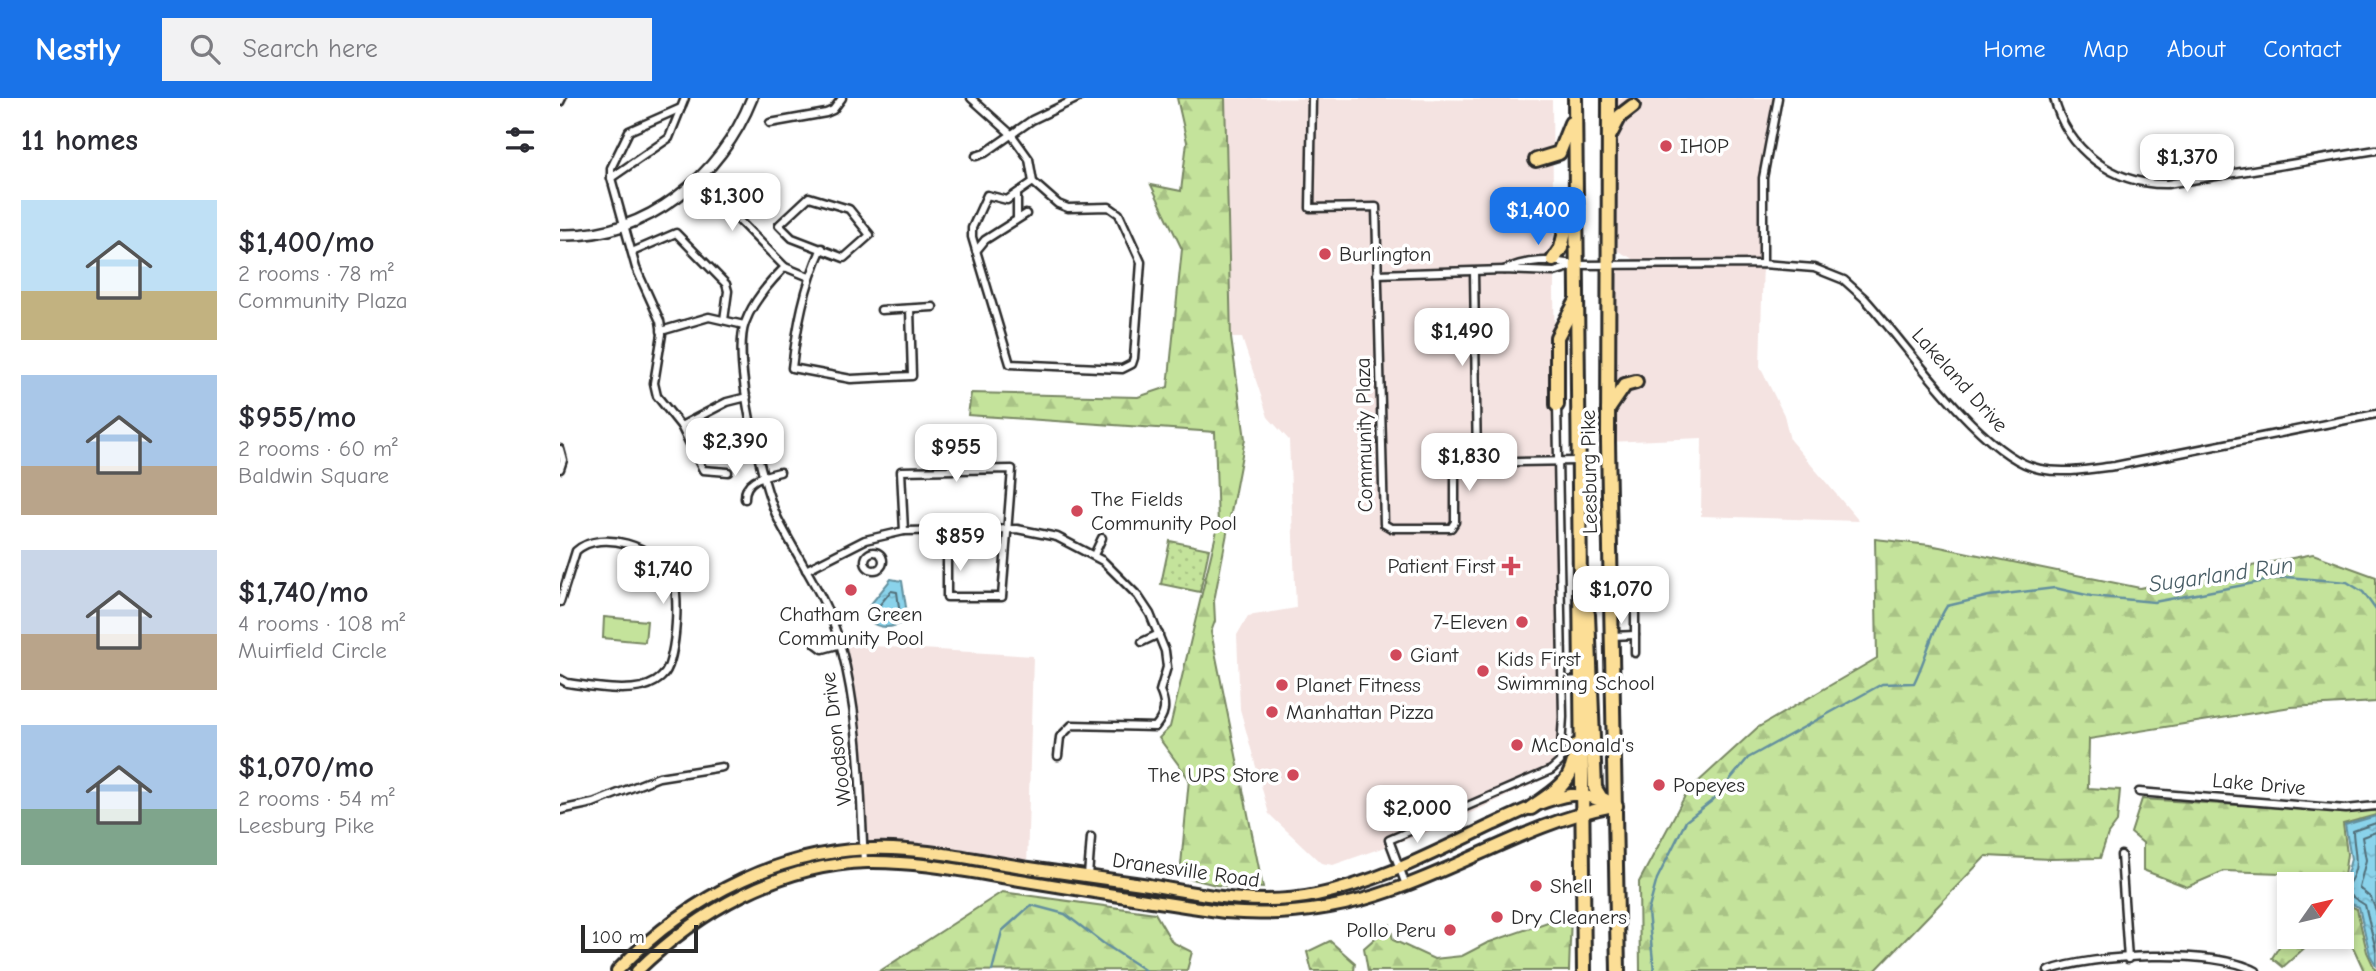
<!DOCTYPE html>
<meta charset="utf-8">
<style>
:root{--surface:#fff;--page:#f2f2f3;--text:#2b2b33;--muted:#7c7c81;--accent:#1a73e8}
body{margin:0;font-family:"Comic Neue",sans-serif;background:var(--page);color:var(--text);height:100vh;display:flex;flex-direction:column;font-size:26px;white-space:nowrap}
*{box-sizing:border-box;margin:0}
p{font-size:23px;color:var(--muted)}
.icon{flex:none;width:38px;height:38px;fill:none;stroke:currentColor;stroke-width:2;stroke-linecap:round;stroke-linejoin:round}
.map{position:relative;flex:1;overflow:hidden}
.panel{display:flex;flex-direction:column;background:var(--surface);width:560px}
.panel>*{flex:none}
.needle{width:46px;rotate:56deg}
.controls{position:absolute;left:1717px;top:774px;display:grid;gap:14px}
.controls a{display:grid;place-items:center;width:77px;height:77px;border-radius:0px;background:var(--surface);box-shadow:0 4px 10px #0003;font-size:35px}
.scale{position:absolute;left:21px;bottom:18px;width:117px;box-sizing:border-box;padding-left:7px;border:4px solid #2b2b2b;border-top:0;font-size:19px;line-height:24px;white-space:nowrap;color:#2b2b2b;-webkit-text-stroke:5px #fff;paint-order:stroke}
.price{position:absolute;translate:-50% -60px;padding:0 16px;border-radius:14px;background:#fff;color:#222;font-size:23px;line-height:46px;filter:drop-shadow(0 2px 4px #0008)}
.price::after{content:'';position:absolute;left:50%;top:42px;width:21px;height:16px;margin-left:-10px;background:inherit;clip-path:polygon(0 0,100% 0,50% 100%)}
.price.on{background:var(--accent);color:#fff}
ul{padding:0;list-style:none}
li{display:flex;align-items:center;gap:21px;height:175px;padding:0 21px}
li span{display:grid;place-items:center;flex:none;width:196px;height:140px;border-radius:0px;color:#555}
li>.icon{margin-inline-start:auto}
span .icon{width:84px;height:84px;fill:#fffc;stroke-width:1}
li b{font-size:30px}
h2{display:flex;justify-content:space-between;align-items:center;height:84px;padding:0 21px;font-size:30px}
header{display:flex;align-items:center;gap:42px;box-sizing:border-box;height:98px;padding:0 35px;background:var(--accent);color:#fff}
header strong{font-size:33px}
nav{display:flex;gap:38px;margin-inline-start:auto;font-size:24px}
.search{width:490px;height:63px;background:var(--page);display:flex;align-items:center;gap:18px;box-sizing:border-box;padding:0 24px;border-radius:0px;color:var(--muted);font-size:26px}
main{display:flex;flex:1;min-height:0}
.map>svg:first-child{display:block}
</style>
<header>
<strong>Nestly</strong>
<div class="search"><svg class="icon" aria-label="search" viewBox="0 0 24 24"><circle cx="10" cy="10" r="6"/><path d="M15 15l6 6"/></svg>Search here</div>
<nav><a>Home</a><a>Map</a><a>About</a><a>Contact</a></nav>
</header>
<main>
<section class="panel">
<h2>11 homes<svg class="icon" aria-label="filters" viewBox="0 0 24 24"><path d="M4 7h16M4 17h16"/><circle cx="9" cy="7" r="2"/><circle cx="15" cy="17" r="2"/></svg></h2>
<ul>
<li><span style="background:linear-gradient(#bfe0f5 65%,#c2b280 0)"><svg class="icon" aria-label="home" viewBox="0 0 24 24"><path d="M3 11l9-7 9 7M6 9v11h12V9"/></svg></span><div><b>$1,400/mo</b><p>2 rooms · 78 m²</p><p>Community Plaza</p></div></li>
<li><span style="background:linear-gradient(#a9c7e8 65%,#b9a48a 0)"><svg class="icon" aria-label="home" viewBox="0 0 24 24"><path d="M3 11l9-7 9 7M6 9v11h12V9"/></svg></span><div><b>$955/mo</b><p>2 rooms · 60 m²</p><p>Baldwin Square</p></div></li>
<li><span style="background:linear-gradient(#c9d6e8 60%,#b9a48a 0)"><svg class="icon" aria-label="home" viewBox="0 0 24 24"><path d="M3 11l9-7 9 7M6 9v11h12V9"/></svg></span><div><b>$1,740/mo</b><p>4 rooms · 108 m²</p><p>Muirfield Circle</p></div></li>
<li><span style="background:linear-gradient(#a9c7e8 60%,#7fa58c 0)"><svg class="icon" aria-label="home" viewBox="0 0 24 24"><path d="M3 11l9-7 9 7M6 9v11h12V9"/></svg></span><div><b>$1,070/mo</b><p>2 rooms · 54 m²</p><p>Leesburg Pike</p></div></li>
</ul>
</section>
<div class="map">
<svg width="1816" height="873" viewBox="0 0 1816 873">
<defs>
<pattern id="grass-dots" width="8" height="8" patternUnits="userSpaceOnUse" patternTransform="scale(1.75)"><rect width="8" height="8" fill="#c4e39b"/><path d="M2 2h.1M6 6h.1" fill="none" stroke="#a9c386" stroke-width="1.8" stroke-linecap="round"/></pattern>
<pattern id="forest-firs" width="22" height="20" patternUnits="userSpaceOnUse" patternTransform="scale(1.75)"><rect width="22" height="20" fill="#c4e39b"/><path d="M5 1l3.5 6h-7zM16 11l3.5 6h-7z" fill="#a9c386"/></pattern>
<pattern id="water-ripples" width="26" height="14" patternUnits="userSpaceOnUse" patternTransform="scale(1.75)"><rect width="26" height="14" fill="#8ad3eb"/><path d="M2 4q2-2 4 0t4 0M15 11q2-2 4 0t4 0" fill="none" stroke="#77b5ca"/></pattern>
</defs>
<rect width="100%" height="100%" fill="#fff"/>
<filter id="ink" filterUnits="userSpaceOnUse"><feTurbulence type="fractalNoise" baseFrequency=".0143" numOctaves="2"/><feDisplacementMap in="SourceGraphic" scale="14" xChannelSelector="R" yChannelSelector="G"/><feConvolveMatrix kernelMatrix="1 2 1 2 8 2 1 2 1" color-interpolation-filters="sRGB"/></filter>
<g filter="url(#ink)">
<g fill="#f4e3e1">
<polygon points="665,0 992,2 999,652 986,680 876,731 773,767 761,765 709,716 680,611 677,537 688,518 736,510 729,342 708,319 682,240 671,240"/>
<polygon points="1048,0 1218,0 1206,58 1200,269 1224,317 1230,342 1299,423 1141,418 1142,340 1048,344 1047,166 1081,165 1058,153"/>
<polygon points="281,546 473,558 467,770 304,751 300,664"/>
</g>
<polygon fill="url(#grass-dots)" stroke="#788763" stroke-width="2" points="610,443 649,451 640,494 601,486"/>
<g fill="url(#forest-firs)" stroke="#788763" stroke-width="2">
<polygon points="617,0 665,0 671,240 685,341 654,503 655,523 651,534 703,790 656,787 620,778 629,681 599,640 610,629 658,428 655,334 408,317 411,295 578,299 608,289 622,151 591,87 621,93 627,44"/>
<polygon points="1315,441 1370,447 1580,490 1753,456 1816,479 1816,604 1731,609 1529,641 1528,690 1560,692 1557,724 1548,736 1540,760 1490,761 1426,758 1315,873 1080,873 1079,784 1127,694 1197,630 1317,560"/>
<polygon points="1582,701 1787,714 1816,709 1816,717 1783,726 1787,756 1784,778 1769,786 1729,786 1729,791 1721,775 1664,773 1627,789 1583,772 1583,745 1571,735"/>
<polygon points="442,794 595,815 612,844 632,854 627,872 320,873"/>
<polygon points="1782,804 1797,811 1807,854 1816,873 1804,873 1794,851 1782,837"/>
<polygon points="1011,816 1009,873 808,873 804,850 830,827 833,842 874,861 902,858 927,845"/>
<polygon points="1729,833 1729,838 1758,838 1723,869 1712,860"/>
<polygon points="770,843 795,865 794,873 752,873 747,854"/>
</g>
<polygon fill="#c4e39b" stroke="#788763" stroke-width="2" points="44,519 87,523 85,544 43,540"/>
<g fill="url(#water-ripples)" stroke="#64909e" stroke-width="2">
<path d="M 331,481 L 342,483 L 348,522 C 331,531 321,532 305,521 L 306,512 Z"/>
<polygon points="1816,718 1816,867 1810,857 1799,809 1782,802 1779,786 1786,780 1791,761 1785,727"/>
</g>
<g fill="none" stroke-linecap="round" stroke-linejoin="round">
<g stroke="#516e78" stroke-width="2">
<polygon points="331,493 337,494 340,517 322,523 313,515"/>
<path d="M 1816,725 L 1793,733 C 1794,760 1803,769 1783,793 L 1805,807 L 1816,852"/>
<polyline points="1816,734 1802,739 1806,762 1799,790 1811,800 1816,813"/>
</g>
<g stroke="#64909e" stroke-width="2.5">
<polyline points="432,873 442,833 471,807 505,816 543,845 586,873"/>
<path d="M 1094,873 L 1088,814 L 1097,781 L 1126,723 L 1153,702 L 1188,660 L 1322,586 L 1354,585 C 1367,559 1371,533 1387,508 L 1429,498 L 1495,490 L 1531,498 L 1594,504 L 1726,479 L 1787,484 L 1803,494 L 1816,512"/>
</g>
<defs>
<g id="street">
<polyline points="411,0 451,36 469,61 473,84 498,106 508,110 549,109 559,116 581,164 574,260 572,266 562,271 450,266 412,139 412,130 427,97 447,102 473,84"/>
<polyline points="752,0 750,110 816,109 824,426 831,430 891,430 895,424 895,365 1017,363"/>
<path d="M 1494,0 C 1507,52 1554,87 1607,86 L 1816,52"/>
<polyline points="0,4 2,0"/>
<polyline points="121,10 69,33 51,70 51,80 76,170 100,223 102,236 94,285 97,298 121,328 143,372 168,374"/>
<polyline points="210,25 266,15 273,12 282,0"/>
<polyline points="416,58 425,55 472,22 518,0"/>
<polyline points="51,80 109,40 125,0"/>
<polyline points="139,82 225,169 249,179"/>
<polyline points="457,97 457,121"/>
<polygon points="249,99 289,111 310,137 284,160 232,140 219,127"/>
<path d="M 262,150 C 244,189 237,228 232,270 L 291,281 L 352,278 L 350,211"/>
<polyline points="416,153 425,142 466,116"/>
<polyline points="72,154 116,135 166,186 168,193 164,222"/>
<polyline points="1203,166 1203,80 1218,0"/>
<path d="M 225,169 C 209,185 193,203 185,225 C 172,261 201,385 218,421 C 239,463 269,503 281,549 C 300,619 300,692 304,764"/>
<path d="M 944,172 C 968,161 990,161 1016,167 L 1203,166 L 1254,170 L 1284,182 L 1304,200 C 1346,245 1422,360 1480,371 C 1505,376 1530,371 1555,368 L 1816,316"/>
<polyline points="914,174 917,365"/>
<polyline points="817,176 944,172 994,174 1013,168"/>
<polyline points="321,212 373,209"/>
<polyline points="101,233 149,219 184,227"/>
<polyline points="121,328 167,304 187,299"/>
<polyline points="0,351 3,362 0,371"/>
<path d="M 185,401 C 184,381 203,378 220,374"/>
<polyline points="344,433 341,373 452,371 442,499 387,499 387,454 444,453"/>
<circle cx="314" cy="463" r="9"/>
<polyline points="534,457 542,440"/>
<path d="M 246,472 L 305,442 L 344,433 L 457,431 L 497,439 L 543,463 L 578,498 L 590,516 L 605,553 L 607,569 L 600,593 C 607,608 605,617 595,629 L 512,627 L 500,639 L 498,658"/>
<polyline points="1075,502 1075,555"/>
<path d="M 0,504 L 16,453 C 42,430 94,449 111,476 C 121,492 116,560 105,575 C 100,582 90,587 82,589 C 59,594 30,588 7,585 L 0,581"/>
<polyline points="1052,538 1075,537"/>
<polyline points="582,544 599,536"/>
<polyline points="255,545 263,551 281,546"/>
<polyline points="1002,583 1022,582"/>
<polyline points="1579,694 1786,711 1816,708"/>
<polyline points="0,712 33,705 99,679 162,669"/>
<polyline points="1561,757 1568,861"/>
<polyline points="528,778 531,739"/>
<polyline points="846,787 829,742 991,672 1000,664 1003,619 997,307"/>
<path d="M 1488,873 C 1533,856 1653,850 1696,873"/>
</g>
<path id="secondary" d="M 0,137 C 87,140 161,78 192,0"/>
<g id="primary">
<path d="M 57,873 C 130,797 226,747 333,751 C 379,753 423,763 469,770 C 509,776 549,781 589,787 C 644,797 700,809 756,797 C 819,784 875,754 932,727 C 957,716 984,701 1011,697 C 1024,696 1035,701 1047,705"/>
<path d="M 77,873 C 139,813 218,767 307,764 C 359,763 409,774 460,782 C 528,793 596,804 665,814 C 724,819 777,812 833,792 C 908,766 975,723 1053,708"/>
</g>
<g id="highway">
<polyline points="1015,0 1024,873"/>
<polyline points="1049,0 1048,344 1058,873"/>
<polyline points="1050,37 1060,18 1073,8"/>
<polyline points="976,62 999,55 1011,25"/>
<polyline points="993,162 1001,150 1010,113"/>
<polyline points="997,307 997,239 1017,202"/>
<polyline points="1048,312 1065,287 1076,284"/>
<polyline points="1028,516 1035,690 1041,700 1056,708"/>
<path d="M 971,710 C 1002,688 1012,686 1017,647"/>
</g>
</defs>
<use href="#street" stroke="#2b2b2b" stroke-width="11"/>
<use href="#secondary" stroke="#2b2b2b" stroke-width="14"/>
<use href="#primary" stroke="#2b2b2b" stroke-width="16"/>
<use href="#highway" stroke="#2b2b2b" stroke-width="18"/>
<use href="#street" stroke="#fff" stroke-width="6"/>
<use href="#secondary" stroke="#fff" stroke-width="9"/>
<use href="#primary" stroke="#fcde96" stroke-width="10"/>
<use href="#highway" stroke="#fcde96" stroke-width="12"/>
</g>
</g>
<g fill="#d1495b" stroke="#fff" stroke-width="2.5">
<circle cx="1106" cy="48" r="7"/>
<circle cx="765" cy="156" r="7"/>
<circle cx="517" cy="413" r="7"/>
<path d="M947.5 457.5h7v7h7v7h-7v7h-7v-7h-7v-7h7z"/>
<circle cx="291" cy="492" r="7"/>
<circle cx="962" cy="524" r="7"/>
<circle cx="836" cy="557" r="7"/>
<circle cx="923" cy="573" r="7"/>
<circle cx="722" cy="587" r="7"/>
<circle cx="712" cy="614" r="7"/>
<circle cx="957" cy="647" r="7"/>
<circle cx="733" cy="677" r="7"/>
<circle cx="1099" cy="687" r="7"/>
<circle cx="976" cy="788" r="7"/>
<circle cx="937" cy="819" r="7"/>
<circle cx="890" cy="832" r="7"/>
</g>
<g text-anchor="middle" stroke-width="7" stroke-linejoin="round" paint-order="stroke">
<g font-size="21" fill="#2b2b2b" stroke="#fff" text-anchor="start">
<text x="1120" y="55">IHOP</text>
<text x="779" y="163">Burlington</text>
<text x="531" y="408">The Fields<tspan x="531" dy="24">Community Pool</tspan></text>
<text x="935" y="475" text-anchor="end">Patient First</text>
<text x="291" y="523" text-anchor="middle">Chatham Green<tspan x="291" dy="24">Community Pool</tspan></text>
<text x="948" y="531" text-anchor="end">7-Eleven</text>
<text x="850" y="564">Giant</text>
<text x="937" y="568">Kids First<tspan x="937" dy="24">Swimming School</tspan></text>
<text x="736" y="594">Planet Fitness</text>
<text x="726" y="621">Manhattan Pizza</text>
<text x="971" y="654">McDonald's</text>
<text x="719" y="684" text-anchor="end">The UPS Store</text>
<text x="1113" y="694">Popeyes</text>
<text x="990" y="795">Shell</text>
<text x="951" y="826">Dry Cleaners</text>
<text x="876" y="839" text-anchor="end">Pollo Peru</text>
</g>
<g font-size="21" fill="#2b2b2b" stroke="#fff">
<text transform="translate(1400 282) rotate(48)" y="7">Lakeland Drive</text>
<text transform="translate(804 337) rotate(-91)" y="7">Community Plaza</text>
<text transform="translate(1029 374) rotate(-91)" y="7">Leesburg Pike</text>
<text transform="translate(276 641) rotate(-97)" y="7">Woodson Drive</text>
<text transform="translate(1699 686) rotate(5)" y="7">Lake Drive</text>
<text transform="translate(626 772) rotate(8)" y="7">Dranesville Road</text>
</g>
<g font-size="23" font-style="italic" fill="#485d65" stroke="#fff">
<text transform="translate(1661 476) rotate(-8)" y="8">Sugarland Run</text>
</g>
</g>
</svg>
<div class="controls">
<a><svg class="needle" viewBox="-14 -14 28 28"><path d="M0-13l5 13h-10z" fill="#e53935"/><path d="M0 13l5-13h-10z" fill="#7c7c81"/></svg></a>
</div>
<div class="scale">100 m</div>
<b class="price" style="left:1627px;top:96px">$1,370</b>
<b class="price" style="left:172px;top:135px">$1,300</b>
<b class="price on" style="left:978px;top:149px">$1,400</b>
<b class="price" style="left:902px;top:270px">$1,490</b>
<b class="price" style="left:175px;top:380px">$2,390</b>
<b class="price" style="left:396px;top:386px">$955</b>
<b class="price" style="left:909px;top:395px">$1,830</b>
<b class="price" style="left:400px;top:475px">$859</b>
<b class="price" style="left:103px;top:508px">$1,740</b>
<b class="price" style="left:1061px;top:528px">$1,070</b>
<b class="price" style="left:857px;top:747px">$2,000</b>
</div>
</main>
